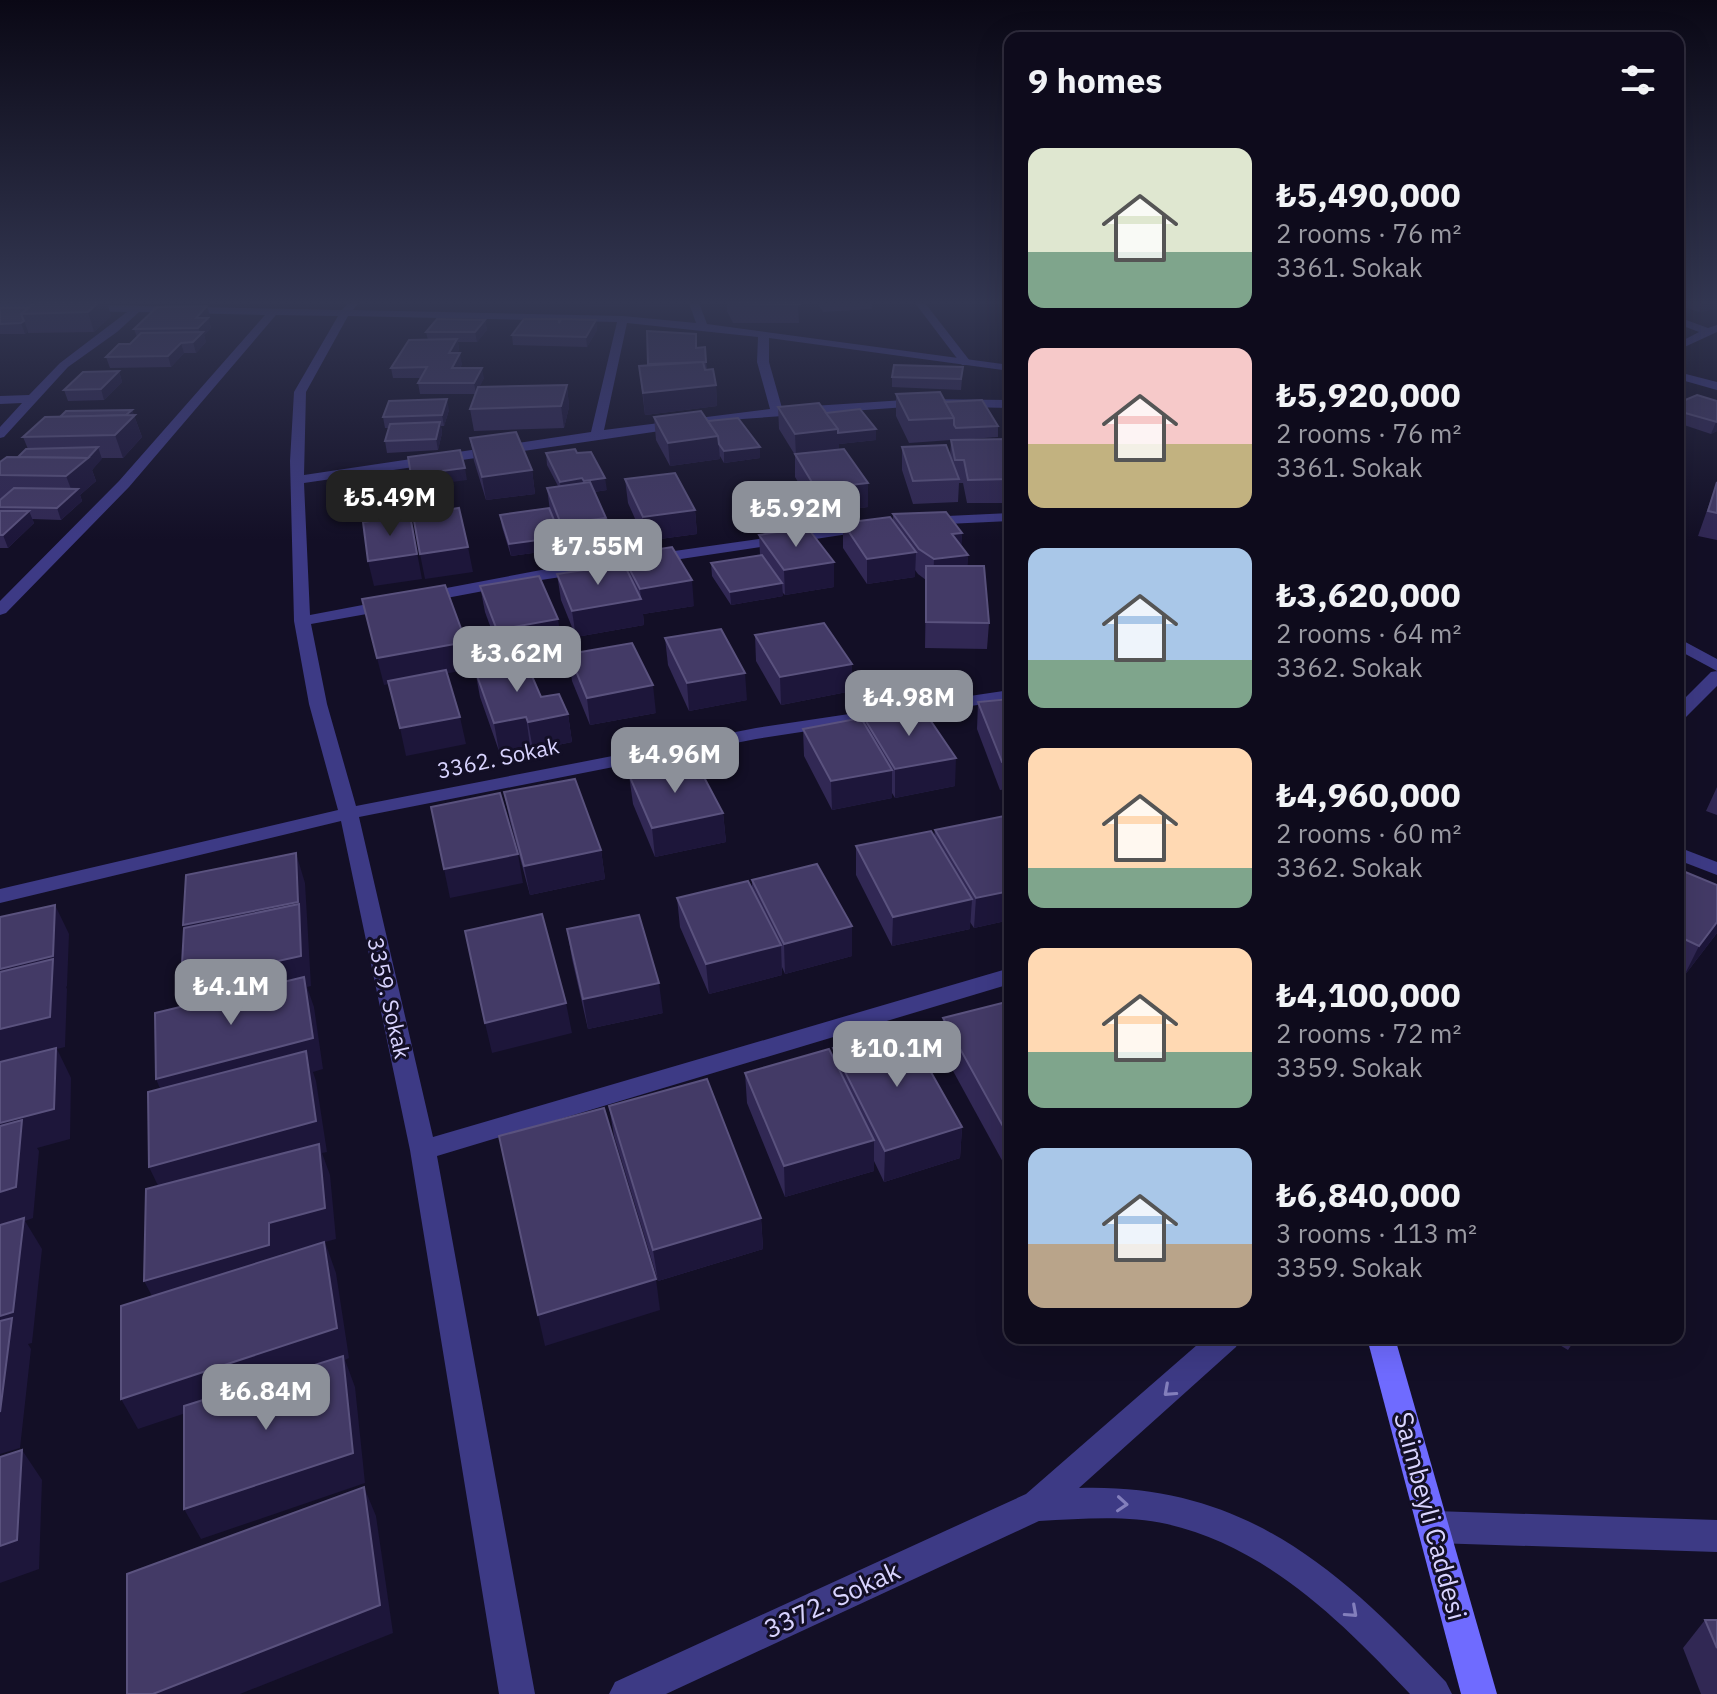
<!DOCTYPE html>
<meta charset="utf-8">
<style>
:root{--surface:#0e0b1c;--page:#171425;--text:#f1f3f6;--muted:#9b9ba3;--line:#2e2b3b;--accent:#8c9099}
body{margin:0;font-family:"IBM Plex Sans",sans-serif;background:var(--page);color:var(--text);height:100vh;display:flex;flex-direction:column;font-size:30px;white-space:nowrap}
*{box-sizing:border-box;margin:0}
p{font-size:26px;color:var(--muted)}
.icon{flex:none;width:44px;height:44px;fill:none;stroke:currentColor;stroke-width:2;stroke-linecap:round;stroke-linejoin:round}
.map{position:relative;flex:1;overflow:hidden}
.details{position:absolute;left:1004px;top:32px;width:680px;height:1312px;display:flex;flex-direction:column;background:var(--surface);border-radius:16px;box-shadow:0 8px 32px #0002,0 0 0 2px var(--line)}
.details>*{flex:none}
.price{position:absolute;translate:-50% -68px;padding:0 18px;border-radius:16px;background:var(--accent);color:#fff;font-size:26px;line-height:52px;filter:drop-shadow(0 2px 4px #0008)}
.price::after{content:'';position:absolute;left:50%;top:48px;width:24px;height:18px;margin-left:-12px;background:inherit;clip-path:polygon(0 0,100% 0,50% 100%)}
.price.on{background:#222;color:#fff}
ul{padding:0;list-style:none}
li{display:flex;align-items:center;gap:24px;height:200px;padding:0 24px}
li span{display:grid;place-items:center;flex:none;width:224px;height:160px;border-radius:16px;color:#555}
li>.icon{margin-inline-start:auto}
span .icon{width:96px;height:96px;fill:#fffc;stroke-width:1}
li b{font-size:34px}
h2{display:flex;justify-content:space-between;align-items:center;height:96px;padding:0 24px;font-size:34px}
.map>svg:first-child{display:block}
</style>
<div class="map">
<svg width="1717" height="1694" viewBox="0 0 1717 1694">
<rect width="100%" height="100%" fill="#130f26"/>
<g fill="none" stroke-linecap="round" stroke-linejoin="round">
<g fill="#3d3a85" fill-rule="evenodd">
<path d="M 0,303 L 342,310 L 348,303 L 359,303 L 353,310 L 623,316 L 696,323 L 689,303 L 699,303 L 707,324 L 1010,365 L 1010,371 L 769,338 L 769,362 L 782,408 L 920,399 L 1010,400 L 1010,408 L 920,406 L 742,419 L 304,483 L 310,615 L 389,600 L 397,605 L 389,610 L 311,624 L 327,704 L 356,806 L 756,728 L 1010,690 L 1010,700 L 756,739 L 359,817 L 433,1137 L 1010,968 L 1010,984 L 437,1156 L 535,1694 L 499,1694 L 410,1150 L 341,821 L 0,903 L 0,889 L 338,810 L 309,704 L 294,621 L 290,461 L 294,392 L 338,316 L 276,315 L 129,487 L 6,613 L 0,615 L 0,601 L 119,481 L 265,315 L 139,312 L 117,332 L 68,367 L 4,437 L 0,438 L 0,427 L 22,403 L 0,404 L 0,396 L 29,395 L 60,363 L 127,312 L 0,309 ZM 348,316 L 617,322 L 591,432 L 304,475 L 306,392 ZM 627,323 L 758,337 L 757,362 L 770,409 L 604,430 Z"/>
<polygon points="1678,317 1708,328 1717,325 1717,332 1678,350 1678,343 1699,332 1678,324"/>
<polygon points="1010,513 1010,521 926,525 919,521 926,517"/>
<polygon points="870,523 877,527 875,530 541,580 420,603 412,598 420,593 541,570"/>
<polygon points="1678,638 1717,659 1717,686 1684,719 1678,720 1678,705 1711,672 1717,671 1678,650"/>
<polygon points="1678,847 1717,862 1717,875 1678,860"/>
<path d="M 1205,1338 L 1240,1338 L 1236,1347 L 1079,1488 C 1245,1483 1339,1569 1446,1682 L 1452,1694 L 1410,1694 C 1342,1622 1267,1547 1167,1524 C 1126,1515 1081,1519 1039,1521 L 666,1694 L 609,1694 L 615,1682 L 1026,1494 Z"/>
<polygon points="1434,1511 1717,1520 1717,1552 1434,1543 1423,1538 1418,1527 1423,1516"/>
</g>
<g fill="#3d3a85" fill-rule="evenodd">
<polygon points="915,303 925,303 970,361 970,365 962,365"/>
<polygon points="1678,372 1717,382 1717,390 1678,379"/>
</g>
<polygon fill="#6f6bff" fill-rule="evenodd" points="1367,1338 1395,1338 1497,1694 1461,1694"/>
</g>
<g fill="#312854">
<polygon points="34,303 107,303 111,316 94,332 28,333 28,331 25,334 0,334 0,308 28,308"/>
<polygon points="727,303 798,303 799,323 733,323 727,311"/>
<polygon points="818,303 872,303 872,309 823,312"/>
<polygon points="1678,303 1717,303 1717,309 1699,312 1678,305"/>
<polygon points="210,316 208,318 211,328 204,335 206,342 196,353 184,353 171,367 110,368 106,357 130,344 137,337 134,329"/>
<polygon points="485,320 487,330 477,342 458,342 459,350 457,353 462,364 460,368 484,378 479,387 567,385 569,407 564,428 474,431 470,409 476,394 420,394 418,383 421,378 393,378 391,368 428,340 426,332"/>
<polygon points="596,320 597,330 587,347 513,345 512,335 560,322"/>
<polygon points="696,348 706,362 707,370 716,385 717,406 645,415 639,366 648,365"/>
<polygon points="963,367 961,390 892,387 892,377"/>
<polygon points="119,371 122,382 104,400 68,401 64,390"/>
<polygon points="896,394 945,402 998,426 998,437 957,440 1010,439 1010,503 967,503 963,483 959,483 958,502 913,504 902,470 902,447 950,457 951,440 909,443 896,416"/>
<polygon points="1717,401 1717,431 1711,434 1678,423 1678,403"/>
<polygon points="778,407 826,413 876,440 839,444 839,450 868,483 868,507 817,513 795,477 795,455 779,429"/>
<polygon points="132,410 142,437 123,458 102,458 92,470 96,481 80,495 82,501 61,520 32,519 34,523 8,548 0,548 0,500 2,499 0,499 0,462 18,457 28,449 23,437"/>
<polygon points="449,410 444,426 441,426 442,433 438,450 387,453 385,441 389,428 385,428 383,417"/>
<polygon points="654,417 708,421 760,447 760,458 724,463 720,456 720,459 670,466 656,440"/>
<polygon points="470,438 532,470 535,494 486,500 474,461"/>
<polygon points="546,453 607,490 594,492 609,542 565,549 561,539 562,549 511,556 502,527 500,515 550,511 547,488 558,486 547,465"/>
<polygon points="625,479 695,510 697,534 645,541 628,503"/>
<polygon points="1717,482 1717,540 1698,536"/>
<polygon points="1004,507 1010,507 1010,562 1005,562 1002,531"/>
<polygon points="893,514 962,533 961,546 968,555 967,566 989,623 987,649 925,648 926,580 918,574 915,570 915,577 867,584 843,548 843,523 893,522"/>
<polygon points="759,535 834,562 834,587 785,595 782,592 783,596 731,605 712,576 711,563 760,555"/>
<polygon points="622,555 694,606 643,614 644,625 576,637 561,600 557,574 623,564"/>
<polygon points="480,586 562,645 501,656 485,612"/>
<polygon points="755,635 852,664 852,691 781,705 756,661"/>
<polygon points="665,638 747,700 689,711 668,665"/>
<polygon points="569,654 656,713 590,725 572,681"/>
<polygon points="475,670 541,697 568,714 572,742 533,750 530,745 499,751 480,697"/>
<polygon points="1010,699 1010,789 1000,790 977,729 978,702"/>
<polygon points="864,718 955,786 895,798 892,793 892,798 832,810 804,756 803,729 864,723"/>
<polygon points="629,775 723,813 726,842 655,857 633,804"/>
<polygon points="1717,787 1717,815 1706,811"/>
<polygon points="504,792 601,850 605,879 530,895 510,821"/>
<polygon points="1010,816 1010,920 974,928 970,922 970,929 892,946 856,875 856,846 934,837 935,830"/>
<polygon points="1678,869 1717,885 1717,933 1684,976 1678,973"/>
<polygon points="752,880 852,956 785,974 782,967 782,975 709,994 680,927 677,898 752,888"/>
<polygon points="567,929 663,1013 588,1029 572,959"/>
<polygon points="1010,1001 1010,1175 941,1049 943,1018"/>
<polygon points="833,1048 962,1127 960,1158 884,1182 874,1161 874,1171 785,1197 747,1103 745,1073 833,1057"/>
<polygon points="609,1106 761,1218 763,1249 658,1281 614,1136"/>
<polygon points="1548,1338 1576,1338 1568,1350"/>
<polygon points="1705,1620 1717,1620 1717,1694 1701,1694 1683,1648"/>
</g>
<g fill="#1d163a">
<polygon points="98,303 107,303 111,316 94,332 88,312"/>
<polygon points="587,303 632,303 632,305 587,308"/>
<polygon points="637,303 683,303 683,305 637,308"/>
<polygon points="1702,303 1717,303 1717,309 1699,312"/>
<polygon points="207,306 210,316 205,321 208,318 211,328 204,335 206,342 196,353 193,342 200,334 196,318"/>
<polygon points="485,320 487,330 477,342 475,332"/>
<polygon points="596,320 597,330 587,347 586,337"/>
<polygon points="24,321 28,331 25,334 21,323"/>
<polygon points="457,339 459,350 451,364 449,353"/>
<polygon points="181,343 184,353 171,367 168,356"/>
<polygon points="460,353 462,364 454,379 452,368"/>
<polygon points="482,368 484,378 476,394 474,383"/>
<polygon points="119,371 122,382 104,400 101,389"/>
<polygon points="567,385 569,407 564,428 561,406"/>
<polygon points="716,385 717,406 645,415 643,393"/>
<polygon points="447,399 449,410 444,426 442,415"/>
<polygon points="132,410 142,437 123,458 115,435 116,426"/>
<polygon points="440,422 442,433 438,450 436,439"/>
<polygon points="1716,422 1717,422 1717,431 1711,434"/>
<polygon points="838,429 876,429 876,440 839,444 839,452 796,457 795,434"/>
<polygon points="718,436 720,459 670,466 668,443"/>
<polygon points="98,447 102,459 92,470 96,481 80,495 82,501 61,520 57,508 73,494 66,476"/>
<polygon points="760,447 760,458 724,463 724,451"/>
<polygon points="465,468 467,480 414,487 411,475"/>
<polygon points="532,470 535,494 486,500 482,477"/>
<polygon points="582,478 584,490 561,494 560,482"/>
<polygon points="605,478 607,490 585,493 584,481"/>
<polygon points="868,483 868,507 817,513 816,489"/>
<polygon points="695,510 697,534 645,541 643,517"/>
<polygon points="29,511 34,523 8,548 3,535"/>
<polygon points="410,515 422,579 374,586 368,561"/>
<polygon points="606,518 609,542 565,549 561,524"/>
<polygon points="962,533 961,556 968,555 967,580 933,585 934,559 952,534"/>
<polygon points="561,537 562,549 511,556 509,544"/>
<polygon points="468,547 473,572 425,579 420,554"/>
<polygon points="916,552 915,577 867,584 867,559"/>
<polygon points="834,562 834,587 785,595 784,570"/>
<polygon points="692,580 694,606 643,614 644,625 576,637 572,611 641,599 640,589"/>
<polygon points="782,583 783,596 731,605 730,592"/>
<polygon points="558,619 562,645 501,656 497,630"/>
<polygon points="466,642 471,669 384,685 377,658"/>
<polygon points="852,664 852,691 781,705 780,677"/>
<polygon points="745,673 747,700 689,711 687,683"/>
<polygon points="653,685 656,713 590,725 587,698"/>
<polygon points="568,714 572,742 533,750 528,722"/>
<polygon points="460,717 466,744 406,756 400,728"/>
<polygon points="526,717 530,745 499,751 494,723"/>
<polygon points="956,758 955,786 895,798 895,769"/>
<polygon points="892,770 892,798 832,810 831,781"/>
<polygon points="723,813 726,842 655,857 652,828"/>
<polygon points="601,850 605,879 530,895 524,866"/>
<polygon points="296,853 305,883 311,986 307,987 314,1007 323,1069 313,1072 316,1081 327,1152 322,1153 330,1175 336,1239 325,1242 336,1273 349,1358 345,1360 355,1387 365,1483 201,1539 184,1509 353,1453 344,1360 138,1429 121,1399 337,1328 325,1242 281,1254 282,1276 160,1311 144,1281 269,1245 269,1223 325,1208 320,1154 164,1198 149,1167 316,1121 309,1073 169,1110 156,1079 313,1038 305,987 193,1012 181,982 301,956 300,933 195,955 183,925 298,902"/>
<polygon points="518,854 523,883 450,898 444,869"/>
<polygon points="1010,891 1010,920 974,928 976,898"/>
<polygon points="972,899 970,929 892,946 893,917"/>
<polygon points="55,905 69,934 67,986 66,987 67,989 65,1047 57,1049 71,1078 70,1139 37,1148 39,1151 33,1218 25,1221 42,1249 32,1343 28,1344 31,1349 20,1448 0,1454 0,969"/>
<polygon points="1717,922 1717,933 1684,976 1699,946"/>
<polygon points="852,926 852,956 785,974 784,944"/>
<polygon points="781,945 782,975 709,994 706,964"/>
<polygon points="659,983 663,1013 588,1029 583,999"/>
<polygon points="566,1003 572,1033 492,1053 485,1023"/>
<polygon points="962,1127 960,1158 884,1182 885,1151"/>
<polygon points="874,1140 874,1171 785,1197 784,1166"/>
<polygon points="761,1218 763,1249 658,1281 653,1250"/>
<polygon points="656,1279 660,1310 545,1346 538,1315"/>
<polygon points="22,1450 42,1480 39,1569 0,1583 0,1546"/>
<polygon points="364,1487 376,1516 393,1633 240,1694 153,1694"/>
</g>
<g fill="#433a66" stroke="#5a527e" stroke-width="2">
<polygon points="34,303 98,303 88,312 21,314"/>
<polygon points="732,303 798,303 799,304"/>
<polygon points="207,306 196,318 208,318 198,328 134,329 157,307"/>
<polygon points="0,308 28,308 21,314 24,321 21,323 0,324"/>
<polygon points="437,319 485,320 475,332 426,332"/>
<polygon points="524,319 559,319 559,323 561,319 596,320 586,337 512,335"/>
<polygon points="647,331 696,334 696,348 705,347 706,362 648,364"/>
<polygon points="203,332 193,342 181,343 168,356 106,357 119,344 130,344 141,333"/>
<polygon points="457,339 449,353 460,353 452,368 482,368 474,383 418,383 427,367 391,368 409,340"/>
<polygon points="703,362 705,370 713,369 716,385 643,393 639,366"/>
<polygon points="894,365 963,367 961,379 892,377"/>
<polygon points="119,371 101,389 64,390 83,372"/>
<polygon points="567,385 561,406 470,409 478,387"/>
<polygon points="940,392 954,418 909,420 896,394"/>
<polygon points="1697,395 1717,401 1717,422 1678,411 1678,403"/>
<polygon points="447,399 442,415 383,417 389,401"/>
<polygon points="982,400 998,426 956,428 954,425 954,418 945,402"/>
<polygon points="819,403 838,429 795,434 778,407"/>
<polygon points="860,409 876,429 838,433 838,429 826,413"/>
<polygon points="132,410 126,415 60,417 66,411"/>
<polygon points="701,411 718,436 668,443 654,417"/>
<polygon points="135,415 115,435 23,437 45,417"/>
<polygon points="738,418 760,447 724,451 719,444 718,436 708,421"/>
<polygon points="440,422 436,439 385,441 390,424"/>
<polygon points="516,432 532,470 482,477 470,438"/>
<polygon points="1010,439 1010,479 968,480 964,460 955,460 951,440"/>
<polygon points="946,445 959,479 913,481 902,447"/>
<polygon points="98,447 88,458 18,457 26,449"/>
<polygon points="575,449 577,453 591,452 605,478 584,481 582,478 560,482 546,453"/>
<polygon points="844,449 868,483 816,489 795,454"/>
<polygon points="460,450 465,468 411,475 408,457"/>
<polygon points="7,457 88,458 66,476 0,475 0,462"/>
<polygon points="675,473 695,510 643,517 625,479"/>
<polygon points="590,482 606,518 561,524 547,488"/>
<polygon points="1717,482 1717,513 1708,511"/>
<polygon points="14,488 78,489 57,508 0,507 0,500"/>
<polygon points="1004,507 1010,507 1010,537 1007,537"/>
<polygon points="459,508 468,547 420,554 413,515"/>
<polygon points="549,508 561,537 509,544 500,515"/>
<polygon points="0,511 29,511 3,535 0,535"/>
<polygon points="946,512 962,533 952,534 968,555 934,559 919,549 893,514"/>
<polygon points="410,515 417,554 368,561 363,522"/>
<polygon points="890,517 916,552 867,559 843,523"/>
<polygon points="807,527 834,562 784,570 759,535"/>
<polygon points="672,547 692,580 640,589 622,555"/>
<polygon points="762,555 782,583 730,592 711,563"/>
<polygon points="624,564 641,599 572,611 557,574"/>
<polygon points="926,566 984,566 989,623 926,622"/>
<polygon points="539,576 558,619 497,630 480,586"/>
<polygon points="445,585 466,642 377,658 362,599"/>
<polygon points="824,623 852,664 780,677 755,635"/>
<polygon points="721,629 745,673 687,683 665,638"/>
<polygon points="632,643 653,685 587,698 569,654"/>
<polygon points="525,660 541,697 559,694 568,714 528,722 526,717 494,723 475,670"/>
<polygon points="446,670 460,717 400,728 388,681"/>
<polygon points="1010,699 1010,761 1002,762 978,702"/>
<polygon points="922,708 956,758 895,769 864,718"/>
<polygon points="861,718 892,770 831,781 803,729"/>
<polygon points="696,762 723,813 652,828 629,775"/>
<polygon points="575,779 601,850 524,866 504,792"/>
<polygon points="500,793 518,854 444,869 431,807"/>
<polygon points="1009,815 1010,816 1010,891 976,898 935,830"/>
<polygon points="931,831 972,899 893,917 856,846"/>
<polygon points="296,853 298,902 183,925 186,875"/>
<polygon points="817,864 852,926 784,944 752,880"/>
<polygon points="1678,869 1717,885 1717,922 1699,946 1678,936"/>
<polygon points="748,881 781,945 706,964 677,898"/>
<polygon points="299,904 301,956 181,982 184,928"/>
<polygon points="55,905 53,956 0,969 0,917"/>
<polygon points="542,914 566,1003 485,1023 465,931"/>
<polygon points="639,915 659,983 583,999 567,929"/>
<polygon points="53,959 50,1017 0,1029 0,972"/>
<polygon points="304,977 313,1038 156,1079 155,1013"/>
<polygon points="1010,1001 1010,1139 943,1018"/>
<polygon points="906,1028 962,1127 885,1151 833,1048"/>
<polygon points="56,1048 54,1109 0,1123 0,1062"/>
<polygon points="829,1049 874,1140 784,1166 745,1073"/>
<polygon points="306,1051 316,1121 149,1167 148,1092"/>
<polygon points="707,1079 761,1218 653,1250 609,1106"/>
<polygon points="604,1108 656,1279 538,1315 499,1136"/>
<polygon points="22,1120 16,1187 0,1192 0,1126"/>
<polygon points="319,1144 325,1208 269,1223 269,1245 144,1281 146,1189"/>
<polygon points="24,1218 13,1312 0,1316 0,1225"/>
<polygon points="324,1242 337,1328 121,1399 121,1306"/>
<polygon points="12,1318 0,1412 0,1321"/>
<polygon points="343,1356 353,1453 184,1509 184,1406"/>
<polygon points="22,1450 17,1540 0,1546 0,1457"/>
<polygon points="364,1487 380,1605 153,1694 127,1694 127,1574"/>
<polygon points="1705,1620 1717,1620 1717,1648"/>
</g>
<defs><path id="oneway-chevron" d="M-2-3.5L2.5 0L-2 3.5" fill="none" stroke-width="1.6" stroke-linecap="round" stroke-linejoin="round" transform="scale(2)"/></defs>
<g stroke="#837fbc">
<use href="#oneway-chevron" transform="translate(1169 1391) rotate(138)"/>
<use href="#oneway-chevron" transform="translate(1122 1504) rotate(4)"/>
<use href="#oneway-chevron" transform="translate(1352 1612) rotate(42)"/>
</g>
<linearGradient id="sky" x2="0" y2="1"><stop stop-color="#0a0815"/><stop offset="0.56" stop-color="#333752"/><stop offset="1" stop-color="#333752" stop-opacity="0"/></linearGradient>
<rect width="1717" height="540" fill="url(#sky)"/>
<g text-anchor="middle" stroke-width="6" stroke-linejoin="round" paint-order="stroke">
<g font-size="22" fill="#d9d4ff" stroke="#130f26">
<text transform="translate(498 758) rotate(-12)" y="8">3362. Sokak</text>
<text transform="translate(389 998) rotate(77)" y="8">3359. Sokak</text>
</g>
<g font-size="26" fill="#d9d4ff" stroke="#130f26">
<text transform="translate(1430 1516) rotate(75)" y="9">Saimbeyli Caddesi</text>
<text transform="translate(832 1600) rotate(-25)" y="9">3372. Sokak</text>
</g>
</g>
</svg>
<b class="price on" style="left:390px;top:538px">₺5.49M</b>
<b class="price" style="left:796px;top:549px">₺5.92M</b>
<b class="price" style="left:598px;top:587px">₺7.55M</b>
<b class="price" style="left:517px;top:694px">₺3.62M</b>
<b class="price" style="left:909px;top:738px">₺4.98M</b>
<b class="price" style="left:675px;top:795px">₺4.96M</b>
<b class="price" style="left:231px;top:1027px">₺4.1M</b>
<b class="price" style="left:897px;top:1089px">₺10.1M</b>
<b class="price" style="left:266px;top:1432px">₺6.84M</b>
<section class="details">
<h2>9 homes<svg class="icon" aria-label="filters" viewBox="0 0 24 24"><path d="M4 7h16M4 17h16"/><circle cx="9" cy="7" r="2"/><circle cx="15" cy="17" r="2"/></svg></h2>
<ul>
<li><span style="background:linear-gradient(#dfe7d0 65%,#7fa58c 0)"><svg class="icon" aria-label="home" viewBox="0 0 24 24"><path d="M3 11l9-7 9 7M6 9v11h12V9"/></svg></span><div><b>₺5,490,000</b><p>2 rooms · 76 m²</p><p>3361. Sokak</p></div></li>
<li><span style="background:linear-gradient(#f6c9c9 60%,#c2b280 0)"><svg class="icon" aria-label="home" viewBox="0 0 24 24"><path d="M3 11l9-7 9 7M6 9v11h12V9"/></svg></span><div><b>₺5,920,000</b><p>2 rooms · 76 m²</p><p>3361. Sokak</p></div></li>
<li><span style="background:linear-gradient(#a9c7e8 70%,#7fa58c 0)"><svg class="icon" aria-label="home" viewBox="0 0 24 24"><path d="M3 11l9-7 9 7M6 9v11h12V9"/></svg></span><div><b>₺3,620,000</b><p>2 rooms · 64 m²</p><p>3362. Sokak</p></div></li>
<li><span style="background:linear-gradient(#ffd9b3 75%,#7fa58c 0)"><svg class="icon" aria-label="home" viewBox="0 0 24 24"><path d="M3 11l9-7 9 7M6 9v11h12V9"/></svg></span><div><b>₺4,960,000</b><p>2 rooms · 60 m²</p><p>3362. Sokak</p></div></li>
<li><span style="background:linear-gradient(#ffd9b3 65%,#7fa58c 0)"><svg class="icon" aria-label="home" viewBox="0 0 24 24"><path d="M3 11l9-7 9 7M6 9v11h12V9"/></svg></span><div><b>₺4,100,000</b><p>2 rooms · 72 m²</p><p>3359. Sokak</p></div></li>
<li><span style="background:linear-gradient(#a9c7e8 60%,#b9a48a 0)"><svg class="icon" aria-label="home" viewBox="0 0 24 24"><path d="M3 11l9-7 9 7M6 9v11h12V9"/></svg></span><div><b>₺6,840,000</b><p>3 rooms · 113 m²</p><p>3359. Sokak</p></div></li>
</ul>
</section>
</div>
